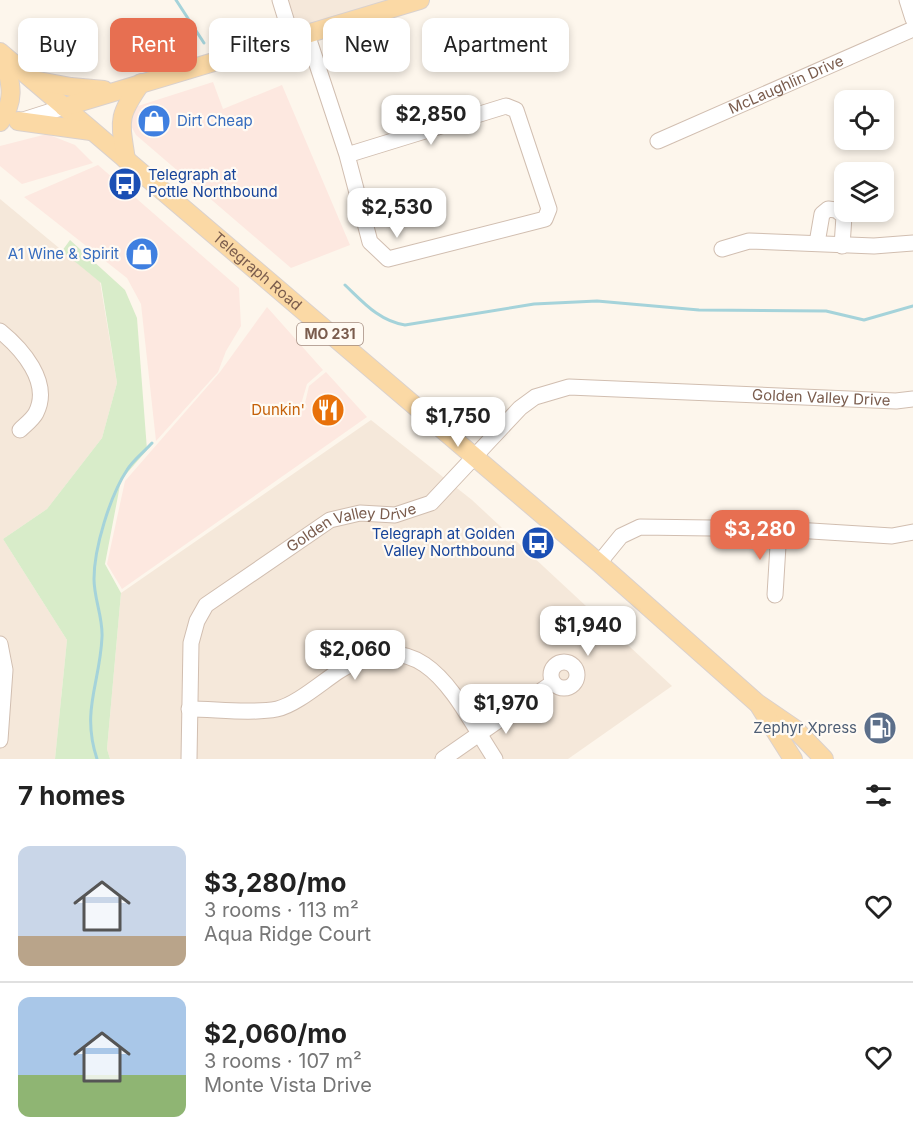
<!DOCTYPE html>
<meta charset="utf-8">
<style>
:root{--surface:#fff;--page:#f2f2f2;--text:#222;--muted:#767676;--line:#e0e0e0;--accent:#e76f51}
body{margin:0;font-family:Inter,sans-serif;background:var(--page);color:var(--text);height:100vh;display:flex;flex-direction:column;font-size:22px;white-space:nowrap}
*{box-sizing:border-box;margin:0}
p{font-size:20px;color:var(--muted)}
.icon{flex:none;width:33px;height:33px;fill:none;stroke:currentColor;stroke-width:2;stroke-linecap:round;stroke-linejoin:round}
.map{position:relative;height:759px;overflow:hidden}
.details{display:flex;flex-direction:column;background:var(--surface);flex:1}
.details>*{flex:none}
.banner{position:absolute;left:18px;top:18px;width:600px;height:54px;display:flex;gap:12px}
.buttons{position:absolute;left:834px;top:90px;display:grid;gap:12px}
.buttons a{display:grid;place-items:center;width:60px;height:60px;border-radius:12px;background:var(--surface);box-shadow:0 3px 9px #0003;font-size:30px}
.price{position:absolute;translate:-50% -51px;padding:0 14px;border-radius:12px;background:#fff;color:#222;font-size:20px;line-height:39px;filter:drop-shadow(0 2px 3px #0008)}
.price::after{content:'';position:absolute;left:50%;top:36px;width:18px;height:14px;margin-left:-9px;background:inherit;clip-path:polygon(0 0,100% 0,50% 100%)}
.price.on{background:var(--accent);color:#fff}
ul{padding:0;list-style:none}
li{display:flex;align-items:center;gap:18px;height:150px;padding:0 18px}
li+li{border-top:2px solid var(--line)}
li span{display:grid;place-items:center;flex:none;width:168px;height:120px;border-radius:12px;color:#555}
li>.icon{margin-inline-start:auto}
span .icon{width:72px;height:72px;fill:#fffc;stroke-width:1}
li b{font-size:26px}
h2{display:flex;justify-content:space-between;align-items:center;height:72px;padding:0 18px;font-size:26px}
.chip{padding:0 21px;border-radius:12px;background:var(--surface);box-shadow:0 3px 9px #0003;font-size:21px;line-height:54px}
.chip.on{background:var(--accent);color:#fff}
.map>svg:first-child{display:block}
</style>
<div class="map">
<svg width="913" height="759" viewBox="0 0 913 759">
<rect width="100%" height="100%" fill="#fdf6ec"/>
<g fill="#f5e8da">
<polygon points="286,0 391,0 300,27 293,21"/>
<polygon points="0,199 100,282 117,383 102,438 47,509 3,539 67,640 55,759 0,759"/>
<polygon points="371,420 472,500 672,686 568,759 110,759 107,749 121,593"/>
</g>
<g fill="#fde8e0">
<polygon points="213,82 223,109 282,85 350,245 291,268 136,135 131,126 131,115 138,106"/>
<polygon points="47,134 75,145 93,163 22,184 0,166 0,146"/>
<polygon points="98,165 239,288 241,326 226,351 218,372 156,441 141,304 127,278 24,197"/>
<polygon points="267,307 323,370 307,384 302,401 308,409 305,403 309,386 326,372 367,417 122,589 107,564 125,481 220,372"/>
</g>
<polygon fill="#d8ecc9" points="70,240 125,290 137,318 147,450 121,480 105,564 121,593 107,749 110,759 55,759 67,640 3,539 47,509 102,438 117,383 101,283 62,251"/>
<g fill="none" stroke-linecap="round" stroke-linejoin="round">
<g stroke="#a5d3da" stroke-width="3">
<polyline points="176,0 204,43"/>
<path d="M 345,285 C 363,302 379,321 405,325 L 534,304 L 597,301 L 699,310 L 826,311 L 864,320 L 913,306"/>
<path d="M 97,759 C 81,710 100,684 102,637 C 103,617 94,599 94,579 C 94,548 110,496 127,470 C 133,460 144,452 152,443"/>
</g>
<defs>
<g id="minor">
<polyline points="280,0 292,39"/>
<polyline points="907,0 913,19"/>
<polyline points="307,34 347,155 370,242 388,259 545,219 549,209 516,110 506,106 347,155"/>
<polyline points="20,121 64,107"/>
<path id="s1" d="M 658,141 L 913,29"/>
<polyline points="817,243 822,214 828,209 836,210 844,216 842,246"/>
<polyline points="722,249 749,241 874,246 913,243"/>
<path d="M 0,331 C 21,348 52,382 36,413 C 33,419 25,425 20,430"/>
<polyline points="599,563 621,536 640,527 779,529 892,536 913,532"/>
<polyline points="775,595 779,529"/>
<polyline points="0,644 5,670 0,740"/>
<circle cx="564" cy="675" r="13"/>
<path d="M 189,709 C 215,709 251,714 277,709 C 296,705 322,682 339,671 C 425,618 455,698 495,759"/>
<path id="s2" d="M 189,759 L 191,643 L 197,621 L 206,605 L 330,520 L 360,513 L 395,515 L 431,503 L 520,408 L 535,397 L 569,387 L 896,401 L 913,399"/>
<polyline points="443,759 551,684"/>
</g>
<g id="major">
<path id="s3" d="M 0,52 L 599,563 L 757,703 L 795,729 L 824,759"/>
<polyline points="33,80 71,87 104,90"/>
<polyline points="64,107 420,0"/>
<polyline points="18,121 91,131"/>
<path d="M 0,122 C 17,99 10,81 4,56"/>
<path d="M 126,160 C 120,120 117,117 141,83"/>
<polyline points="760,707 793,759"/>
</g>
</defs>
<use href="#minor" stroke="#d1beb0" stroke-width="17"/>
<use href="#major" stroke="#dad1cd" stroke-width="20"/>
<use href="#minor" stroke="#fff" stroke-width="15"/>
<use href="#major" stroke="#fbd9a5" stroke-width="18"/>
</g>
<defs>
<symbol id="shop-disc" viewBox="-11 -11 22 22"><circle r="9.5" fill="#3f7fe0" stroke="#fffaf3"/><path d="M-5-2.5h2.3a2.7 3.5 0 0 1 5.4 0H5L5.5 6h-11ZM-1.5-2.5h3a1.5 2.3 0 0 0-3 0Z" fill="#fff"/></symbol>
<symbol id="bus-disc" viewBox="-11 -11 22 22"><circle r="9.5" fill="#1a4fb4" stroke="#fffaf3"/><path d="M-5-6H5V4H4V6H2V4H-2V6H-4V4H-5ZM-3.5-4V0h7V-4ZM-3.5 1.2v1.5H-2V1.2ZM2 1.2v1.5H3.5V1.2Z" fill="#fff"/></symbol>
<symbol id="restaurant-disc" viewBox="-11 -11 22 22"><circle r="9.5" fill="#e8710a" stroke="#fffaf3"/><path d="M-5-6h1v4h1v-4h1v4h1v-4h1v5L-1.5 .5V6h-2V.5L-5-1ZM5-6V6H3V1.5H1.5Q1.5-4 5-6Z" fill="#fff"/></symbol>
<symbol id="fuel-disc" viewBox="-11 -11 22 22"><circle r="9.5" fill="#5c6f8a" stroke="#fffaf3"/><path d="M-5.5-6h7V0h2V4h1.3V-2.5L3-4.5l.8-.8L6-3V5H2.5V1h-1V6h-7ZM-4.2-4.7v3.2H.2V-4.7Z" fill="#fff"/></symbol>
</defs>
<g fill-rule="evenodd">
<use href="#shop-disc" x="135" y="102" width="38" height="38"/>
<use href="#bus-disc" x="106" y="165" width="38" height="38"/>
<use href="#shop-disc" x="123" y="235" width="38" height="38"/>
<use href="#restaurant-disc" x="309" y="391" width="38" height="38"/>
<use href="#bus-disc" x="519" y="524" width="38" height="38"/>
<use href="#fuel-disc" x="861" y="709" width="38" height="38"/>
</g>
<g text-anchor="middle" stroke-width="4.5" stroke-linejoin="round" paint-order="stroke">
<rect fill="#fffaf3" stroke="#a28b7f" stroke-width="1.5" x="297" y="323" width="66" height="22" rx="4.5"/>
<g font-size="14" font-weight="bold" fill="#7a5c4d">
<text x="330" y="339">MO 231</text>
</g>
<g font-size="15" fill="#7a5c4d" stroke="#fffaf3">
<text dy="5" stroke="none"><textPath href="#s1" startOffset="140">McLaughlin Drive</textPath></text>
<text dy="5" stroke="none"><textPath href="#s3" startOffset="338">Telegraph Road</textPath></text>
<text dy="5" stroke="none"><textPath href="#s2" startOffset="848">Golden Valley Drive</textPath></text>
<text dy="5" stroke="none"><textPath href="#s2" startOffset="326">Golden Valley Drive</textPath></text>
</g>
<g font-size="15" fill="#366cbe" stroke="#fffaf3" text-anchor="start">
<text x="177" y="126">Dirt Cheap</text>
<text x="119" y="259" text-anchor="end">A1 Wine &amp; Spirit</text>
</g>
<g font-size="15" fill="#164399" stroke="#fffaf3" text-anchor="start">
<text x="148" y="180">Telegraph at<tspan x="148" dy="17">Pottle Northbound</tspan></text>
<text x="515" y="539" text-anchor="end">Telegraph at Golden<tspan x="515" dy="17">Valley Northbound</tspan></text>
</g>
<g font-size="15" fill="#c56008" stroke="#fffaf3" text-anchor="end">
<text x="305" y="415">Dunkin'</text>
</g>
<g font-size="15" fill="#4e5e75" stroke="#fffaf3" text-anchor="end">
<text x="857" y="733">Zephyr Xpress</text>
</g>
</g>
</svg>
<div class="buttons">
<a><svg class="icon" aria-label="locate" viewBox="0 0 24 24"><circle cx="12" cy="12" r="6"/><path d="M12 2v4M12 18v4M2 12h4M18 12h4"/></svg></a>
<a><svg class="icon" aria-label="layers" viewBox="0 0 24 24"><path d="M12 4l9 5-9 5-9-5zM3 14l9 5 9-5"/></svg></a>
</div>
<b class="price" style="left:431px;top:146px">$2,850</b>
<b class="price" style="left:397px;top:239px">$2,530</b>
<b class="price" style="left:458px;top:448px">$1,750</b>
<b class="price on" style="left:760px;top:561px">$3,280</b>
<b class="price" style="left:588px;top:657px">$1,940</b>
<b class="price" style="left:355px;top:681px">$2,060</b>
<b class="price" style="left:506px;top:735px">$1,970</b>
<div class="banner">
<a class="chip">Buy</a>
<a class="chip on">Rent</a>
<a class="chip">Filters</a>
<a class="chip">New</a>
<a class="chip">Apartment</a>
</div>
</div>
<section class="details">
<h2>7 homes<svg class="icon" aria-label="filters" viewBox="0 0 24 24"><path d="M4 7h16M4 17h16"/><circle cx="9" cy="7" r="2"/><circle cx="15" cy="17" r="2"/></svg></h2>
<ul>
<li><span style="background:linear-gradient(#c9d6e8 75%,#b9a48a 0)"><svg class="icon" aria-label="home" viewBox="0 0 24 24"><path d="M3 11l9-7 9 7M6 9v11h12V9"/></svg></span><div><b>$3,280/mo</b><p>3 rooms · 113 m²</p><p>Aqua Ridge Court</p></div><svg class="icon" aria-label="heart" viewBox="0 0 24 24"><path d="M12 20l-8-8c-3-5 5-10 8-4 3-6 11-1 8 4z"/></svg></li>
<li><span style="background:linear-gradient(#a9c7e8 65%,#8fb573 0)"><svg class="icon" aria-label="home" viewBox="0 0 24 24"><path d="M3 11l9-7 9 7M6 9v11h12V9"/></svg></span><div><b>$2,060/mo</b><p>3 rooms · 107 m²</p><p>Monte Vista Drive</p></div><svg class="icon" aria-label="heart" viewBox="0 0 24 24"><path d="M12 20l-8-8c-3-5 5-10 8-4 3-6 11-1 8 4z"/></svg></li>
</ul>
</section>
